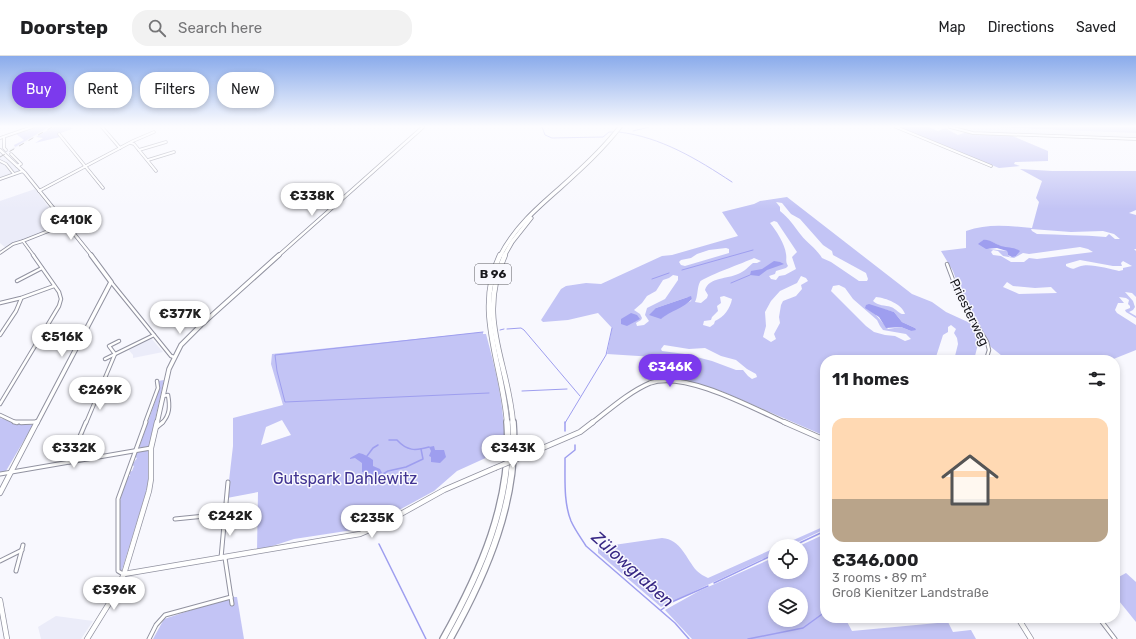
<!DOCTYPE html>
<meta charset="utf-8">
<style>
:root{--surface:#fff;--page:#f2f2f2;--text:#202124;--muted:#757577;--line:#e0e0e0;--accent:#7c3aed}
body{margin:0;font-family:Rubik,sans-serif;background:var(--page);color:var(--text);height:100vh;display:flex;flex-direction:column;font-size:15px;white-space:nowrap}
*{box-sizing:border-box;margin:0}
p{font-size:13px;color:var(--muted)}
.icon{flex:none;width:22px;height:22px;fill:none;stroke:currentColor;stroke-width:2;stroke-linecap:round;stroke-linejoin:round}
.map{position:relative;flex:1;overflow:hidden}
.drawer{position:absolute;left:820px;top:299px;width:300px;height:268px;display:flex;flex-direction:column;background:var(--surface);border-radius:16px;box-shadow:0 2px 6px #0003}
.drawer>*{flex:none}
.top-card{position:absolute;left:12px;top:16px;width:380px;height:36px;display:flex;gap:8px}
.fabs{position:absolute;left:768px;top:483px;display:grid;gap:8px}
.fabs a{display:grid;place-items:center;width:40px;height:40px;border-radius:50%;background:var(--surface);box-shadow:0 2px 6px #0003;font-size:20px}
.price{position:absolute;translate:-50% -34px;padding:0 9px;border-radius:14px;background:#fff;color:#222;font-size:13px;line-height:26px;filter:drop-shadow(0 1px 2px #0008)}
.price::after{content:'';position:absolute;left:50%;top:24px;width:12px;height:9px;margin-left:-6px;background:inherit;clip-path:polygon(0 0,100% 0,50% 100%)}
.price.active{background:var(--accent);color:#fff}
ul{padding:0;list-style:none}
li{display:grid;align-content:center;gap:8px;height:212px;padding:0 12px}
li span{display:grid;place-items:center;height:124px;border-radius:12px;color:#555}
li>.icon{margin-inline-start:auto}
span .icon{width:72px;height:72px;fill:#fffc;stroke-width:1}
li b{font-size:17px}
h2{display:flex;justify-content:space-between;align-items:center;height:48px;padding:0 12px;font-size:17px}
.pill{padding:0 14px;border-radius:16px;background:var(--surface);box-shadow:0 2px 6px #0003;font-size:14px;line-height:36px}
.pill.active{background:var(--accent);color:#fff}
header{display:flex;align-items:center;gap:24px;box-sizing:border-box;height:56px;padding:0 20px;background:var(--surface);border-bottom:1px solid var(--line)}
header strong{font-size:19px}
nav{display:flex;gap:22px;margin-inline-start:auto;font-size:14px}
.search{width:280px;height:36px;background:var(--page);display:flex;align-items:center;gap:10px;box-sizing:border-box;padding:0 14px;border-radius:16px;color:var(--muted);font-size:15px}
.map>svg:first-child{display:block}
</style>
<header>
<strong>Doorstep</strong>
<div class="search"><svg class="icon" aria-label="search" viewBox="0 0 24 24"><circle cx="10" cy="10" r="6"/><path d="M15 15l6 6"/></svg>Search here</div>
<nav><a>Map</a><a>Directions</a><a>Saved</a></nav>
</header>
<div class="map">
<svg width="1136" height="583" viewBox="0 0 1136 583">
<rect width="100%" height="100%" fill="#f8f8fe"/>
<g fill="#ebecf9">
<polygon points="49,71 53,71 3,99 20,114 21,116 0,124 0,99"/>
<polygon points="956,71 1136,71 1136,82 984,76"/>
<polygon points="35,133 62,169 6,192 0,187 0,145"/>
<polygon points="151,282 163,296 133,302 133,299 128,293"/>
<polygon points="56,560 93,565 81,583 41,583 38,571"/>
</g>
<g fill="#c3c4f5" fill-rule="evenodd">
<polygon points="32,71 49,71 15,91 14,89 24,84 15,77"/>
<polygon points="53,71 71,71 72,73 58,78 60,81 35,87 43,82 36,81"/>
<polygon points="897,71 928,71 938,75 945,72 958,79 964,77 1010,79 1048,95 1048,105 1015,106 1014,108 1020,110 999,112"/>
<polygon points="992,71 1136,71 1136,77"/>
<path d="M 1020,113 L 1052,115 L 1136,115 L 1136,154 L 1129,157 L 1136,159 L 1136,193 L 1134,193 L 1136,195 L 1136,241 L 1132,237 L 1125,236 L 1133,245 L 1135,251 L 1133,254 L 1129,256 L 1136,260 L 1136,262 L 1126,256 L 1125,254 L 1130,252 L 1130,250 L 1128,248 L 1129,244 L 1126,242 L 1119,241 L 1124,247 L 1118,247 L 1115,254 L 1117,257 L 1136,269 L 1136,294 L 1111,304 L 1007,304 L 991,291 L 962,240 L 953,215 L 941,195 L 966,192 L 966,175 C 988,167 1009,170 1032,172 L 1039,146 L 1036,142 L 1042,125 ZM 1031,173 L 1071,176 L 1103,175 L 1114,178 L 1120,183 L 1115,183 L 1109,178 L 1106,181 C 1083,179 1060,179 1037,178 L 1032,175 ZM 983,184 L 990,185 L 1002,191 L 1018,194 L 1017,199 L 1010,201 L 1008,199 L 1007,195 L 989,193 L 981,186 ZM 1080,191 L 1088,193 L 1093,196 L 1037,203 L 1029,202 L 1024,206 L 1011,206 L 1001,200 L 993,199 L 991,196 L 993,194 L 998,195 L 1003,200 L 1014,202 L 1023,197 L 1029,198 ZM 1080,204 L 1113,210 L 1122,210 L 1121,207 L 1123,205 L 1132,210 L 1123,212 L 1123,214 L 1119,215 C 1111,213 1089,207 1081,210 C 1073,212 1075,215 1066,210 L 1066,208 ZM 1007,226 L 1013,230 L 1035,232 L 1051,231 L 1057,237 L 1019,238 L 1003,231 Z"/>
<path d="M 787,141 L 912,238 L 932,246 L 946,256 L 970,267 L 979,284 L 974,304 L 954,304 L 958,288 L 957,282 L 954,277 L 956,273 L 951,269 L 948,271 L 948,276 L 943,279 L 935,304 L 825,304 L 825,372 L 820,373 L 825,375 L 825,380 L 721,335 L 678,322 L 694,306 L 686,303 L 607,298 L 612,272 L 598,257 L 568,264 L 543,266 L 541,264 L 561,233 L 566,230 L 586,227 L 601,228 L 662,200 L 672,199 L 738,180 L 722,156 L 754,148 L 760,145 ZM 776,146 L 782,147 L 791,158 L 800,163 L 823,189 L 832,195 L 833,199 L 866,217 L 868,223 L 867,225 L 859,225 L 831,206 L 822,202 C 817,193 807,187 801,179 C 794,170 789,162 780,155 L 780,151 ZM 774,165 L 777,166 L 797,196 L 792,201 L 796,213 L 785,219 L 779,220 L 776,224 L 771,223 L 769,220 L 775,218 L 776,215 L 786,212 L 788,210 C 785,205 787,203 786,198 C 785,188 776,174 770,167 ZM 726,192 L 729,193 L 729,197 L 685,210 L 681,209 L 679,206 L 681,204 L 691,202 L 697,198 L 709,194 ZM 754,202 L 761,205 L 757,207 L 753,207 C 749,210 744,216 738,218 C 728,223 709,221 705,234 L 708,239 L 707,242 L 701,247 L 695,246 C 698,240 697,231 700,226 C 701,222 746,206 754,202 ZM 673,219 L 678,220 L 678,224 L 665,243 L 647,252 L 645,259 L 649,265 L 644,269 L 637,270 L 636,267 L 641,264 L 642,262 L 640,258 L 634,254 L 642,247 L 647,240 L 656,235 L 663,224 L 669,222 ZM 801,220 L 806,222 L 808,225 L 801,229 L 802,233 L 796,240 L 783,245 L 781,249 L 779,261 L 780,267 L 774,278 L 776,283 L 771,286 L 763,281 L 766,270 L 765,256 L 771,245 L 780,235 L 797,227 ZM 839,229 L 845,232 L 853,243 L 877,264 L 880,270 L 883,274 L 906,278 L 911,283 L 905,285 L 895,280 L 885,279 L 874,276 L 866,270 L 831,235 L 833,230 ZM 724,240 L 732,243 C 730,253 724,261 715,265 L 714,268 L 710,271 L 703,269 L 704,265 L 711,264 L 712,261 L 718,255 L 717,250 L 721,247 L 720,241 ZM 688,241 L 692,242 L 691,245 L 668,256 L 662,262 L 656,252 ZM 876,241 C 886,242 902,248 905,258 C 899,259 897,253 891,251 C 885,249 878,250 873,245 ZM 883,253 L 894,256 L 902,266 L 915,272 L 911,275 L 901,271 L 888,273 L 876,259 ZM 664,289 L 689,293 L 705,292 L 721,300 L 736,304 L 747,313 L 756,318 L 757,321 L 752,323 L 748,320 L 743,314 L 736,314 L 712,305 L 685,298 L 662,295 L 661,293 Z"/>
<path d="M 483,276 L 483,278 L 486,278 C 498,323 506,355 504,403 L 500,405 L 501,395 L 457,415 L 434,435 L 366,472 L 294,483 L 257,495 L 258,436 L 227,442 L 233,390 L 233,362 L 283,349 L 271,308 L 272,298 ZM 282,364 L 291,379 L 261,389 L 266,371 Z"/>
<polygon points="164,324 149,390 139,392 158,337 158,325"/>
<polygon points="0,362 16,367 33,369 6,415 0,416"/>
<polygon points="148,393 148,425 146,436 122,514 119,514 119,448 127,420 130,420 129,416 132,415 134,410 132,409 137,402 135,401 137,396"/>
<polygon points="825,470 825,473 790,490 780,490"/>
<path d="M 825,478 L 825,562 L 845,562 L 852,575 L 948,566 L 953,576 L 971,574 L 976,583 L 692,583 L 665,554 L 699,535 L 775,501 L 775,516 L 801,516 L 801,490 L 799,490 ZM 775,538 L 801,538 L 801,564 L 775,564 Z"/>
<path d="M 662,482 C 681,483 686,503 697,515 C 700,518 704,520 708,522 L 775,492 L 775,497 L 661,551 L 598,497 L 598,490 L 600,491 Z"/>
<polygon points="1126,517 1136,526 1136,566 1115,540 1115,523"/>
<polygon points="231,541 237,541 244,583 153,583 164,563"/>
</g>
<g fill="#9e9eef">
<path d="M 983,184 C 990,183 995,188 1001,190 C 1008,192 1014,191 1020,195 L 1016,200 L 1012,201 L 1008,199 L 1007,195 L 997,192 L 986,193 L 978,188 Z"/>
<polygon points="774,205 780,206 784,208 767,214 759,220 750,219 751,215 762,213"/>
<path d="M 691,240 L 692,243 C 684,252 670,255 661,263 L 649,259 L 656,252 Z"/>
<polygon points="869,248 894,256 902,266 915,272 916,274 911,275 901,271 886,272 879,261 865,252 866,249"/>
<polygon points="631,257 637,259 640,263 627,270 621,268 621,263"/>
<polygon points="434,390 435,394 444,394 446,401 440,407 431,406 431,401 429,400 431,395 429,391"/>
<path d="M 359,397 C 364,398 369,401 373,404 L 373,410 L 380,413 L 384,421 L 379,426 L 369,425 L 368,423 L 371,419 L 362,416 L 362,407 L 355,402 L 350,403 L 350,402 Z"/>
</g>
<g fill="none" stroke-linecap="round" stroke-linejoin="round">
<g stroke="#9e9eef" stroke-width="1">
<polyline points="542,71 545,79 552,82 603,81 609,76 613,76"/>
<polyline points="633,75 649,71"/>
<path d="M 619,76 C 661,81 697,103 732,126"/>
<polyline points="682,214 753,194"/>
<polyline points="652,223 669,217"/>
<polyline points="731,227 750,219"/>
<polyline points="507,273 521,272 524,274 580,340"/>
<polyline points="500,274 504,273"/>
<polyline points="483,276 275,299 277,315 285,346 489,337"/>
<polyline points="522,335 567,333"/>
<polyline points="565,367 606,299 612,272"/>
</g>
<g stroke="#9e9eef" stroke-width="1.5">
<polyline points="565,375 565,366"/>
<path d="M 389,384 L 397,384 C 407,395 415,395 429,391"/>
<path d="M 575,389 L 575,394 L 565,402 L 565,408 C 565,426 564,448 571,465 C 575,474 581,482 586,490 L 675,567 L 689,583"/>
<polyline points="367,400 373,392 378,389"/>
<polyline points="383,418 388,415 406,411 423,403 421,393"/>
<polyline points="379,488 426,583"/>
<polyline points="793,490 825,475"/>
<polyline points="714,527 775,498"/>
<polyline points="661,554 674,545 708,530"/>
<polyline points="748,583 803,572 825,556"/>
</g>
<defs>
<g id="street-far2">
<polyline points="102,71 120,92"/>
<polyline points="896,71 991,110"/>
<polyline points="950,71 973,77 1136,83"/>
<polyline points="59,78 103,132"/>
<polyline points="4,81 4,92 6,94"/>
<polyline points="0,82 32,71"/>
<polyline points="131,87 134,88 156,115"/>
<polyline points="139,94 166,86"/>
<polyline points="11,98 21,108 17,110"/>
<polyline points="148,104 174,96"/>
<polyline points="0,105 6,108 14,118"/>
<polyline points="0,123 23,115"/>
<polyline points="39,135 133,85 154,76"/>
<polyline points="0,197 13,188 23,185"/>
<polyline points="34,200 23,185 66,168"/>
</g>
<g id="street-far1">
<polyline points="947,208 959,240 987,286 989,294 986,304"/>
<polyline points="17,225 42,212"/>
<polyline points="111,226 171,300 174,301"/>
<polyline points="0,247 21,242 54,230"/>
<polyline points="0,279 16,255 21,243"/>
<polyline points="105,303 154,279"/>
<polyline points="0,348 59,250 61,243 59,236 33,199"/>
<polyline points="0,359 17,367"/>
<polyline points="21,367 37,366"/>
<polyline points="86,367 115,298 109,290 119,285"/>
<polyline points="145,367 158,332 157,325"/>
<path d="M 162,367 C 170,359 170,350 168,339 L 163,340"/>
</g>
<g id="street">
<polyline points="14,366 37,366"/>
<polyline points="157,371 163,366"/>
<polyline points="69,406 86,366"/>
<polyline points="0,418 151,392"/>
<polyline points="175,463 225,458 228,426"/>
<polyline points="221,502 225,458"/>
<polyline points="225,502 232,548"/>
<polyline points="0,505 22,494"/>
<polyline points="16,515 23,489"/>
<polyline points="123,518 118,515 118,443 146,366"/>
<polyline points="1099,562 1115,583"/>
<polyline points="149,583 156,569 165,559 231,541"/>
</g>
<g id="secondary-far2">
<polyline points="0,94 25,117 92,200"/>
<polyline points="278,200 423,71"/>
</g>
<g id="secondary-far1">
<polyline points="37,367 111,226 91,199"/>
<polyline points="157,367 169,313 181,289 201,269 279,199"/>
<path d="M 592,367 C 610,353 629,336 650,327 C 684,314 755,353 786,367"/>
</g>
<g id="secondary">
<polyline points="784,366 825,384"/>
<polyline points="524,400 580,376 593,366"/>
<polyline points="0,437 37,366"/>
<polyline points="124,518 360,478 381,469 444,434 495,412"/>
<polyline points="0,544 7,583"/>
<polyline points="1018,562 1031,583"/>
<polyline points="87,583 113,541 124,518 149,435 151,423 151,392 157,366"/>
</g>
<g id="highway-far2">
<path d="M 500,200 C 514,172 537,152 560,132 C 581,113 602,94 620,71"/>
<polyline points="504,200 512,186 531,162"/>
</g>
<g id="highway-far1">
<path d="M 500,199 C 473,255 503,309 507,367"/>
<path d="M 505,199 C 476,263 508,304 513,367"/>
</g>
<g id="highway">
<path d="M 443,583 C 480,517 513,444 507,366"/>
<path d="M 450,583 C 487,517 519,443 513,366"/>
</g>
</defs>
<use href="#street-far2" stroke="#9192a0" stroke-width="3.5"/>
<use href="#street-far1" stroke="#9192a0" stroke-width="4.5"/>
<use href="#street" stroke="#9192a0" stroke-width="5"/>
<use href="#secondary-far2" stroke="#9192a0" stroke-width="4"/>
<use href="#secondary-far1" stroke="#9192a0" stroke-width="5.5"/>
<use href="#secondary" stroke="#9192a0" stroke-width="6"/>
<use href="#highway-far2" stroke="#9192a0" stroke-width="5"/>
<use href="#highway-far1" stroke="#9192a0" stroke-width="6"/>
<use href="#highway" stroke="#9192a0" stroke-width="8"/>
<use href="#street-far2" stroke="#fff" stroke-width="2"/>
<use href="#street-far1" stroke="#fff" stroke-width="2.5"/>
<use href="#street" stroke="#fff" stroke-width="3"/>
<use href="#secondary-far2" stroke="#fff" stroke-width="2.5"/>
<use href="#secondary-far1" stroke="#fff" stroke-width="3.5"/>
<use href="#secondary" stroke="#fff" stroke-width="4.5"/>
<use href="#highway-far2" stroke="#fff" stroke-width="3.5"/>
<use href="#highway-far1" stroke="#fff" stroke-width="4.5"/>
<use href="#highway" stroke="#fff" stroke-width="5.5"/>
<polyline stroke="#79797f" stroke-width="1" stroke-dasharray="5.5 5.5" stroke-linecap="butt" points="0,101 52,71"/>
<defs>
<polyline id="secondary-bridge" points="495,412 524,400"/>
</defs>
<use href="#secondary-bridge" stroke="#9192a0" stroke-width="6" stroke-linecap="butt"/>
<use href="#secondary-bridge" stroke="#fff" stroke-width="4.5"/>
</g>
<linearGradient id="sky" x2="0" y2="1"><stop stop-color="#8aabeb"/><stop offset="0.46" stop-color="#fcfcff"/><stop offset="1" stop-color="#fcfcff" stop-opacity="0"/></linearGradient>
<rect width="1136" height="153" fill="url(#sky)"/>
<g text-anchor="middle" stroke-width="3" stroke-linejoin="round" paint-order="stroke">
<rect fill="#f8f8fe" stroke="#5c5c61" stroke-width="1" x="475" y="208" width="36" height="20" rx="3"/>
<g font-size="12" font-weight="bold" fill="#19191e">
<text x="493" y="222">B 96</text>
</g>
<g font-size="13" fill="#19191e" stroke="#f8f8fe">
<text transform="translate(970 256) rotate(64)" y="5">Priesterweg</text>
</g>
<g font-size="16" fill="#413492" stroke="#f8f8fe">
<text x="345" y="428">Gutspark Dahlewitz</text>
</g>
<g font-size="17" font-style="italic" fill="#372784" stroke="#f8f8fe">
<text transform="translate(633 513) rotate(42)" y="6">Zülowgraben</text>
</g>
</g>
</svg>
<div class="fabs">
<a><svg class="icon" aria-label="locate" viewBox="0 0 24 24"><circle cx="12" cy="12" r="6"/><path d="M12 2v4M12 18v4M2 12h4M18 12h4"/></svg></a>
<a><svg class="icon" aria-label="layers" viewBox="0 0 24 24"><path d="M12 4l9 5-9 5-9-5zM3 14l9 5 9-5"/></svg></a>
</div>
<b class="price" style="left:312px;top:161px">€338K</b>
<b class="price" style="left:71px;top:185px">€410K</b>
<b class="price" style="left:180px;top:279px">€377K</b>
<b class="price" style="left:62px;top:302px">€516K</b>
<b class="price active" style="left:670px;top:332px">€346K</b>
<b class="price" style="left:100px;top:355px">€269K</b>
<b class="price" style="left:74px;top:413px">€332K</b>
<b class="price" style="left:513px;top:413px">€343K</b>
<b class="price" style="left:230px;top:481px">€242K</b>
<b class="price" style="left:372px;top:483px">€235K</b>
<b class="price" style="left:114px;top:555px">€396K</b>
<div class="top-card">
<a class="pill active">Buy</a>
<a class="pill">Rent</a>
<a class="pill">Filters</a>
<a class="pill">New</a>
</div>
<section class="drawer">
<h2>11 homes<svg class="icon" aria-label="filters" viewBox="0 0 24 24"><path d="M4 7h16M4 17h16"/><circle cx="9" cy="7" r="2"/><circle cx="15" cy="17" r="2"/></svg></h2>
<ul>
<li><span style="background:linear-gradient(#ffd9b3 65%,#b9a48a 0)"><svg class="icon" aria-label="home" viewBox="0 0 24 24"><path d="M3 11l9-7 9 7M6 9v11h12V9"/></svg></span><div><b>€346,000</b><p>3 rooms · 89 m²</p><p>Groß Kienitzer Landstraße</p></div></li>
</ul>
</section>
</div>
